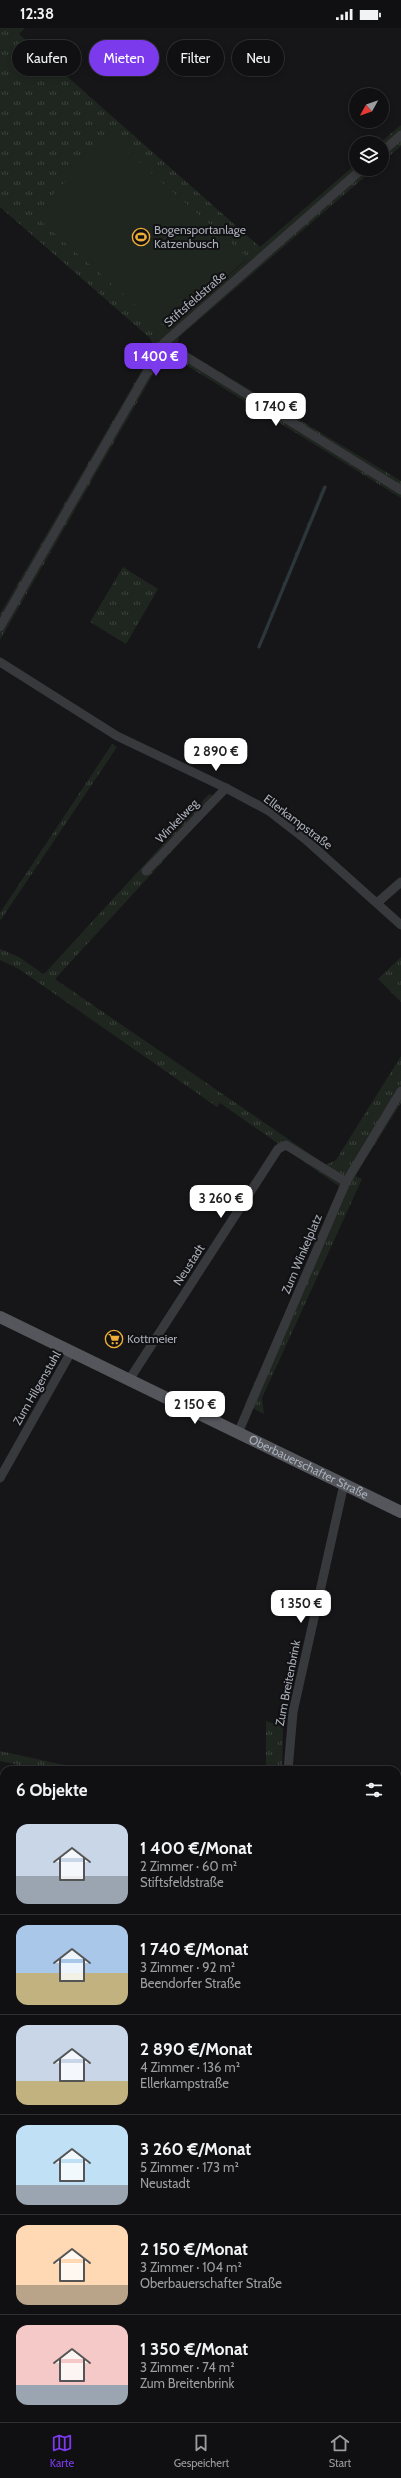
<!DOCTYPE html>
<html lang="de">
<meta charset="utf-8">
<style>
:root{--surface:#101012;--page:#1e1e20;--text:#f1f3f6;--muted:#9c9d9f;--line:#303032;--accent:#7c3aed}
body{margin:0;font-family:Cabin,sans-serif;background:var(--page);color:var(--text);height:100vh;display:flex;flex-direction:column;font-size:15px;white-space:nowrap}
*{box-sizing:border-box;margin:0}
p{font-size:13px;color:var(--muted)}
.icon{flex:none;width:22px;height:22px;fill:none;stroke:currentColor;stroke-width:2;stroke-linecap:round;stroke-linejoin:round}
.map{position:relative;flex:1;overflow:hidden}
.panel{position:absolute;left:0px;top:1738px;width:401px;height:656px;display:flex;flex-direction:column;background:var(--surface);border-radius:12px 12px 0 0;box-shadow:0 2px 6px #0003,0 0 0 1px var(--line)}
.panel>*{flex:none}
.top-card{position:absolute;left:12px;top:12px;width:377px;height:36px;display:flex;gap:8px}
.needle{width:26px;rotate:230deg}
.fabs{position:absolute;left:349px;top:60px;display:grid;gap:8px}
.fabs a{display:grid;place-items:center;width:40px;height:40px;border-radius:50%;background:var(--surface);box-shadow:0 2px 6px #0003,0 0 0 1px var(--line);font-size:20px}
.price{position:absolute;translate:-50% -34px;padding:0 9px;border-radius:8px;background:#fff;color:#222;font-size:13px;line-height:26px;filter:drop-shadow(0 1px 2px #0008)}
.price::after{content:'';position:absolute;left:50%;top:24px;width:12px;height:9px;margin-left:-6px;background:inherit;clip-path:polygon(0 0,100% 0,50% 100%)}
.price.selected{background:var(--accent);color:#fff}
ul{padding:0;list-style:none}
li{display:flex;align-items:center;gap:12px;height:100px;padding:0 16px}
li+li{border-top:1px solid var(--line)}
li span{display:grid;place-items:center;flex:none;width:112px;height:80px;border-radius:12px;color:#555}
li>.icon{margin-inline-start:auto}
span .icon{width:48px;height:48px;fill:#fffc;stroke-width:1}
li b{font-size:17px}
h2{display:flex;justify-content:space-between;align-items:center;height:48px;padding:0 16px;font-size:17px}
.tag{padding:0 14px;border-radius:18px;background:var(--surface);box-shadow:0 2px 6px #0003,0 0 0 1px var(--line);font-size:14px;line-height:36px}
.tag.selected{background:var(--accent);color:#fff}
.status{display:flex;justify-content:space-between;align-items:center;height:28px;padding:0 20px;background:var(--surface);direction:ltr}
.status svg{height:11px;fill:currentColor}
.tab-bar{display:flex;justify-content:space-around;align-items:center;height:56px;border-top:1px solid var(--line);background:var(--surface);font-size:11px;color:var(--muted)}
.tab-bar a{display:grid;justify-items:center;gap:2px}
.tab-bar .selected{color:var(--accent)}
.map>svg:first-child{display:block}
</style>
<div class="status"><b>12:38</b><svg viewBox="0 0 49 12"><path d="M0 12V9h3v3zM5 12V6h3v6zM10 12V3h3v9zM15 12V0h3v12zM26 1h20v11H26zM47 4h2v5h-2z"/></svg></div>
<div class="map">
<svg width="401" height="2394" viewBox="0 0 401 2394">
<defs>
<pattern id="grass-tufts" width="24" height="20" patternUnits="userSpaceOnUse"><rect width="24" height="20" fill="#1f261f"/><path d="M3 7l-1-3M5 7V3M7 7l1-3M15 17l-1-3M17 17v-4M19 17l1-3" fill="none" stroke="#3d433d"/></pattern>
<pattern id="forest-firs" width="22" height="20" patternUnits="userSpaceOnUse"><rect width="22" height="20" fill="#1f261f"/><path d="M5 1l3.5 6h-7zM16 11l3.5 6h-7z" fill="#3d433d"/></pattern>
</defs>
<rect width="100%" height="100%" fill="#161618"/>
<g fill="url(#grass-tufts)" fill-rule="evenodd">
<path d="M 0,0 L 25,0 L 19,6 L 260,219 L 356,136 L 356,141 L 374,141 L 179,309 L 178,315 L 182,321 L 401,453 L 401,470 L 178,332 L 158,338 L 0,612 L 0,586 L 149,330 L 153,317 L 150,310 L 0,179 ZM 248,231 L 200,272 L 193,268 Z"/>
<polygon points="401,97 401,118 382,134 380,115"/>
<polygon points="323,458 327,459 260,620 257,619"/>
<polygon points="123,539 158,561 126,616 90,594"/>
<polygon points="112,716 117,719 0,893 0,885"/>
<polygon points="209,766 220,771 55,951 326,1137 336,1132 401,1028 401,1075 355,1148 362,1151 262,1370 264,1386 245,1376 340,1159 220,1075 217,1079 19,941 0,932 0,921 19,929 43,946 46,944"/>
<polygon points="401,929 401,974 378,951"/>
<polygon points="266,1693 283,1699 282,1742 266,1742"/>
<polygon points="0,1723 88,1742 42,1742 0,1733"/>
<polygon points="0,1889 4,1890 4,1957 0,1957"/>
</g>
<g fill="url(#forest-firs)">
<polygon points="397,1914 401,1916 401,2046 397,2046"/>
<rect x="0" y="1957" width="4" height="43"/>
</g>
<polygon fill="#1f261f" points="108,107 248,230 200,272 193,268 159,298 34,187"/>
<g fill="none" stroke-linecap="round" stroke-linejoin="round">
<polyline stroke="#2d363c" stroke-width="3" points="259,619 325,459"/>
<g stroke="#38393d" stroke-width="9">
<polyline points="382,124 401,107"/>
<polyline points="164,315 401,462"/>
<polyline points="0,599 164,315 362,141"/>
<polyline points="0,634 117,708 226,760 269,783 305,811 401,897"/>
<polyline points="146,843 226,760"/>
<polyline points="377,875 401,854"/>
<polyline points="129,1352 278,1121 286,1117 346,1154"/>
<polyline points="238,1405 346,1154 401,1063"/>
<polyline points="0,1450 71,1324"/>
<polyline points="288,1742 293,1684 344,1456"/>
</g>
<path stroke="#54565c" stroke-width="12" id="s1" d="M 0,1289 L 401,1484"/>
</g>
<defs>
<symbol id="stadium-ring" viewBox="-11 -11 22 22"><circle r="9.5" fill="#111113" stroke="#efae38" stroke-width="1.5"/><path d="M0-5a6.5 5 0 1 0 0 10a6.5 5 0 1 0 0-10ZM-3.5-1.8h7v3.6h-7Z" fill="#efae38"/></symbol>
<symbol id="supermarket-ring" viewBox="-11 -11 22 22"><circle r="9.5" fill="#111113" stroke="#efae38" stroke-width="1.5"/><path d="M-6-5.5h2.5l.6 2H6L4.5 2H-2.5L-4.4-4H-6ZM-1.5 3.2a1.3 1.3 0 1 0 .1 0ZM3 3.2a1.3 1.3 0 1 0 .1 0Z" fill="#efae38"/></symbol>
</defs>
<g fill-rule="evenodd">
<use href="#stadium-ring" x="131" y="199" width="20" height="20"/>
<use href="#supermarket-ring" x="104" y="1301" width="20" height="20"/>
</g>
<g text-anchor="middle" stroke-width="4" stroke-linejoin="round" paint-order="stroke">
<g font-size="12" fill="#a9aeb8" stroke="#111113" text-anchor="start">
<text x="154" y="206">Bogensportanlage<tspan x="154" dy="14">Katzenbusch</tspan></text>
<text x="127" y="1315">Kottmeier</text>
</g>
<g font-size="12" fill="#a9aeb8" stroke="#111113">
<text transform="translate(195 271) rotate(-41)" y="4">Stiftsfeldstraße</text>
<text transform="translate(177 793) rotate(-46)" y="4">Winkelweg</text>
<text transform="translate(298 794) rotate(37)" y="4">Ellerkampstraße</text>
<text transform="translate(302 1226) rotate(-67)" y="4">Zum Winkelplatz</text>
<text transform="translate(189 1237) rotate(-57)" y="4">Neustadt</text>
<text transform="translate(37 1360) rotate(-60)" y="4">Zum Hilgenstuhl</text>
<text dy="4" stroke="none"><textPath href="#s1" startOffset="343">Oberbauerschafter Straße</textPath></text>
<text transform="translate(288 1655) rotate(-79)" y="4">Zum Breitenbrink</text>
</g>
</g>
</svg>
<div class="fabs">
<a><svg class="needle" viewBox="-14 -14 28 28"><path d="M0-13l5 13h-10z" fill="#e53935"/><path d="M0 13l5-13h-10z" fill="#9c9d9f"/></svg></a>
<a><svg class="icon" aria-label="layers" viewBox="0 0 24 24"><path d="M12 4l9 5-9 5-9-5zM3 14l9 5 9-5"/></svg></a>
</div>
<b class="price selected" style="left:156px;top:349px">1 400 €</b>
<b class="price" style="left:276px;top:399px">1 740 €</b>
<b class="price" style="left:216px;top:744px">2 890 €</b>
<b class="price" style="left:221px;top:1191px">3 260 €</b>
<b class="price" style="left:195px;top:1397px">2 150 €</b>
<b class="price" style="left:301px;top:1596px">1 350 €</b>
<div class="top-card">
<a class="tag">Kaufen</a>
<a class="tag selected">Mieten</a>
<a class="tag">Filter</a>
<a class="tag">Neu</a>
</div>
<section class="panel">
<h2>6 Objekte<svg class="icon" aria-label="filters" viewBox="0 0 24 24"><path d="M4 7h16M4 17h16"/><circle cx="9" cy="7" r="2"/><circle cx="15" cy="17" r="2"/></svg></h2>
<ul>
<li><span style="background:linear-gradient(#c9d6e8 65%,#9aa5b1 0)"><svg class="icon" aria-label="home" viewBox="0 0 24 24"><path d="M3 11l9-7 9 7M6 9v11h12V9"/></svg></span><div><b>1 400 €/Monat</b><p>2 Zimmer · 60 m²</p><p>Stiftsfeldstraße</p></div></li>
<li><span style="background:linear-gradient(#a9c7e8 60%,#c2b280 0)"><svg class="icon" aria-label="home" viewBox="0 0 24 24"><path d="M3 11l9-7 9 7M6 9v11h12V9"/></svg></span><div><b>1 740 €/Monat</b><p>3 Zimmer · 92 m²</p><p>Beendorfer Straße</p></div></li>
<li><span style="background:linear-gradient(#c9d6e8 70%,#c2b280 0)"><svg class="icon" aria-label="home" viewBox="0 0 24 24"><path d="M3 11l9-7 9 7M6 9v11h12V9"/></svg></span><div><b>2 890 €/Monat</b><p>4 Zimmer · 136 m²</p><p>Ellerkampstraße</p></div></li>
<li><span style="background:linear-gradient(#bfe0f5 75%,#9aa5b1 0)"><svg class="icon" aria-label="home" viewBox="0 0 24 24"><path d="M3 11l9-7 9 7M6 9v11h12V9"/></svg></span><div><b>3 260 €/Monat</b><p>5 Zimmer · 173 m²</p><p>Neustadt</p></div></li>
<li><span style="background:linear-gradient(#ffd9b3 75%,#b9a48a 0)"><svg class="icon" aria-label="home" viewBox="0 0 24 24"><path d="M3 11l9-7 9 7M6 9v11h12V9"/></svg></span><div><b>2 150 €/Monat</b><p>3 Zimmer · 104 m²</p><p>Oberbauerschafter Straße</p></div></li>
<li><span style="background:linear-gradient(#f6c9c9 75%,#9aa5b1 0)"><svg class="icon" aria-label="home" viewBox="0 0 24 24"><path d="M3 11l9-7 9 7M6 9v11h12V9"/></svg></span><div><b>1 350 €/Monat</b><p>3 Zimmer · 74 m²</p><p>Zum Breitenbrink</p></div></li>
</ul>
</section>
</div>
<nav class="tab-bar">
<a class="selected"><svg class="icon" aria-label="map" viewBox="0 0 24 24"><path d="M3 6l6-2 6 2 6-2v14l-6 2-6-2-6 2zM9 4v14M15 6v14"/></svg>Karte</a>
<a><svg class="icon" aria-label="saved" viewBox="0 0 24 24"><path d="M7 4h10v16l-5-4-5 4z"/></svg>Gespeichert</a>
<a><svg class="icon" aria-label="home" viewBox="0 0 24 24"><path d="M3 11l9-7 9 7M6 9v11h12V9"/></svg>Start</a>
</nav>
